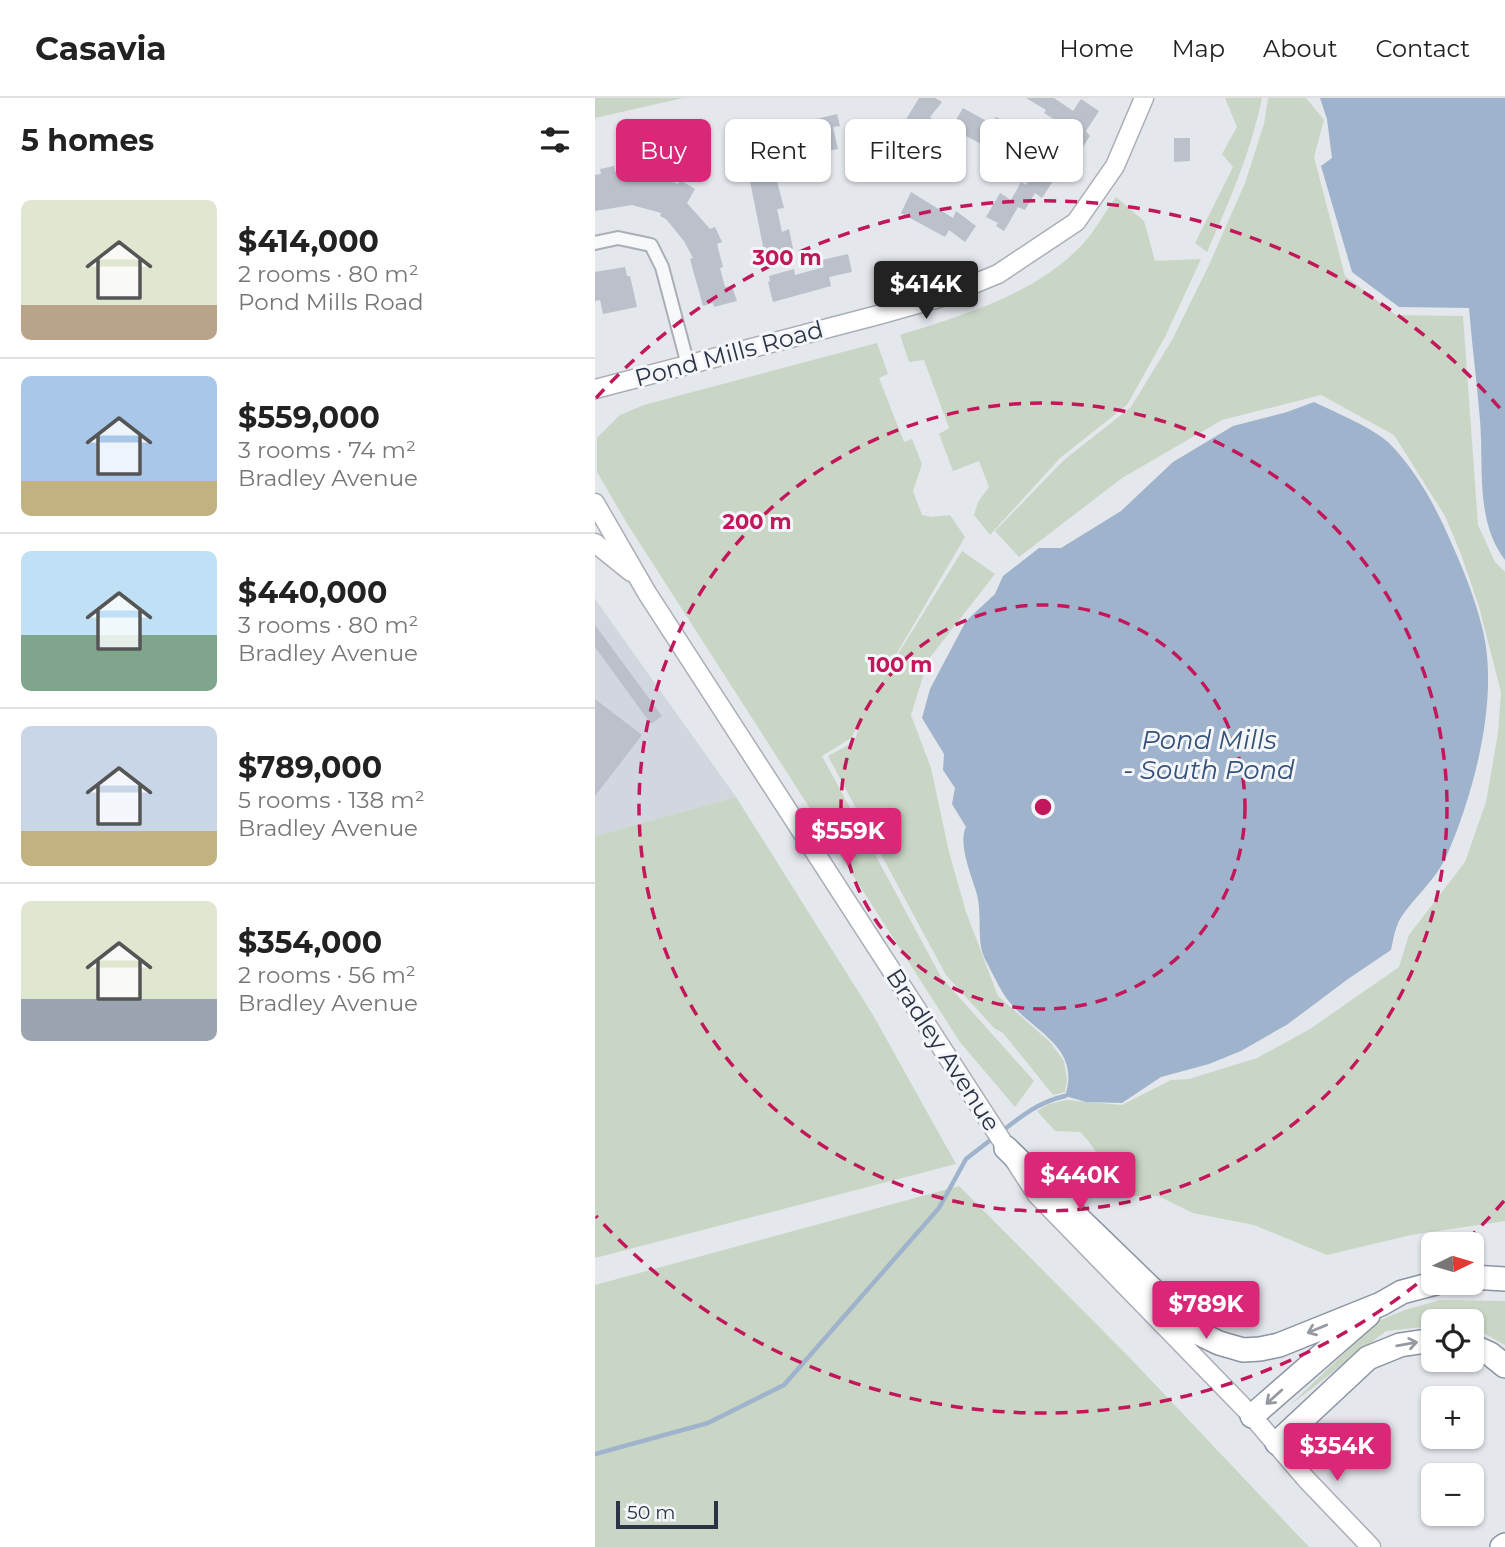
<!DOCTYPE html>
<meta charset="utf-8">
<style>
:root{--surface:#fff;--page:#f6f6f6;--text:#222;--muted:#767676;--line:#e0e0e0;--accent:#db2777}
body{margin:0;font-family:Montserrat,sans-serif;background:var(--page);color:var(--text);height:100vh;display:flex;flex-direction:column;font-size:26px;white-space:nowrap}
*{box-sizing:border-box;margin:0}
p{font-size:23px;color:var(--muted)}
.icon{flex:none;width:38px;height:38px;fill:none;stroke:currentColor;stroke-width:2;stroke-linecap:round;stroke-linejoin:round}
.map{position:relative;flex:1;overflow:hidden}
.sheet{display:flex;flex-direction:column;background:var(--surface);width:595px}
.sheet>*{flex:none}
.guide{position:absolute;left:21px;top:21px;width:665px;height:63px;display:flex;gap:14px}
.needle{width:46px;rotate:85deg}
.tools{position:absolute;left:826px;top:1134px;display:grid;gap:14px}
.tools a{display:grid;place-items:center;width:63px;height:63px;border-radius:10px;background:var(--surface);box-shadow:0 2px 5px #0004;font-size:35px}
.scale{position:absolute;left:21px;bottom:18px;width:102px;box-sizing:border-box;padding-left:7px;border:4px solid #2b3445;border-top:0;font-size:19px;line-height:24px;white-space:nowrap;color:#2b3445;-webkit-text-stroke:5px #f4f6f9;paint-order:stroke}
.price{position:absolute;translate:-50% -60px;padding:0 16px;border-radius:7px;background:var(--accent);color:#fff;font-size:23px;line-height:46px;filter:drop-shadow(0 2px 4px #0008)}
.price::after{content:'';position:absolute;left:50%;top:42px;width:21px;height:16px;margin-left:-10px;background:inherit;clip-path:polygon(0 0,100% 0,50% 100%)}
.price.active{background:#222;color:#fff}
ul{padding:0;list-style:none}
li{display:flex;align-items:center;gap:21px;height:175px;padding:0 21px}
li+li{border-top:2px solid var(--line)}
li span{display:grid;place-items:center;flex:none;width:196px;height:140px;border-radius:10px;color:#555}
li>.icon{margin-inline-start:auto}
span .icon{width:84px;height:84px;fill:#fffc;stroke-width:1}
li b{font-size:30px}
h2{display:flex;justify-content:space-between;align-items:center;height:84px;padding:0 21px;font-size:30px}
.tag{padding:0 24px;border-radius:10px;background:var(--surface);box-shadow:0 2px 5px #0004;font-size:24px;line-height:63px}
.tag.active{background:var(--accent);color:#fff}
header{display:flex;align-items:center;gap:42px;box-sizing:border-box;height:98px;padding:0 35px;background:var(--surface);border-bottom:2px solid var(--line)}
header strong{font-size:33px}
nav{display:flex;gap:38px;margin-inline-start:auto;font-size:24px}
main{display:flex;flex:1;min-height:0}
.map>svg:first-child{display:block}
</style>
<header>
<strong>Casavia</strong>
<nav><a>Home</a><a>Map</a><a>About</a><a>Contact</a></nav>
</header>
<main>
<section class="sheet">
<h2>5 homes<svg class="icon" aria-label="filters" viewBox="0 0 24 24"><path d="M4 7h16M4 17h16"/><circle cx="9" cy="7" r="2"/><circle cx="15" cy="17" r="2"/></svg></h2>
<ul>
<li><span style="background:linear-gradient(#dfe7d0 75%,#b9a48a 0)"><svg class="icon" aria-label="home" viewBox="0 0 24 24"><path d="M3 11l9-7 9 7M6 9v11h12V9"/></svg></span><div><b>$414,000</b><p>2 rooms · 80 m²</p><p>Pond Mills Road</p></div></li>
<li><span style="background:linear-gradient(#a9c7e8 75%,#c2b280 0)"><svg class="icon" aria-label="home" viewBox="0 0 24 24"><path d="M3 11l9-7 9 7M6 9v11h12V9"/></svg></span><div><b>$559,000</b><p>3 rooms · 74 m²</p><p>Bradley Avenue</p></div></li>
<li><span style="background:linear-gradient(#bfe0f5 60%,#7fa58c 0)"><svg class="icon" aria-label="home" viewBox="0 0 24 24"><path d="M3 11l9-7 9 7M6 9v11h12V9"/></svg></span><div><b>$440,000</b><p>3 rooms · 80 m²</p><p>Bradley Avenue</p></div></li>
<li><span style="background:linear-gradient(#c9d6e8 75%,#c2b280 0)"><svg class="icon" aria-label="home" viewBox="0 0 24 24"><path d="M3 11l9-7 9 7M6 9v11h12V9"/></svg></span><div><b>$789,000</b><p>5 rooms · 138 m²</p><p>Bradley Avenue</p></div></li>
<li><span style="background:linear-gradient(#dfe7d0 70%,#9aa5b1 0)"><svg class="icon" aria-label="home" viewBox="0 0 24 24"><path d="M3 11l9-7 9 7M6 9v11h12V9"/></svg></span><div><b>$354,000</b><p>2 rooms · 56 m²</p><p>Bradley Avenue</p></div></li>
</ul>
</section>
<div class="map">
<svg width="910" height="1449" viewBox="0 0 910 1449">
<rect width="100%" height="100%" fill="#e4e7ec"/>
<polygon fill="#d2d6de" points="0,501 141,699 0,738"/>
<g fill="#c9d6c5">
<polygon points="0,0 88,0 0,20"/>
<path d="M 630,0 L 667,0 C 656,54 634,104 612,154 L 600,145 L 638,69 L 627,56 L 642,29 Z"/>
<path d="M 673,0 L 711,0 L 729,22 L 719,59 L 750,178 L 801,217 L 868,218 L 883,427 L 900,464 L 910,474 L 910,1123 L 816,1137 L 732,1157 L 659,1127 L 598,1115 L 563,1098 L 527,1098 C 512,1077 504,1052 485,1034 L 460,1033 L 442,1013 L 454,1006 L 471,1002 L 527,1007 L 576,982 L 594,981 L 662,960 L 715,931 L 804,869 L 814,837 L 870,764 L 891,704 L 903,635 L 906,594 L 884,509 L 866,456 L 850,418 L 799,337 L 726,297 L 627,322 L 527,380 L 424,459 L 400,433 L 469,362 L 536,309 L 577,242 L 614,167 L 650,85 L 669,26 Z"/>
<path d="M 521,99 L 549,123 L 560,163 L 606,161 L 570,239 L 532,307 L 465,360 L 395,437 L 379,417 L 383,404 L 394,389 L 384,363 L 358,373 L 344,336 L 354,330 L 329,262 L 314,264 L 305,237 C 369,217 439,197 487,147 C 500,133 510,114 521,99 Z"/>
<polygon points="282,245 293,276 284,280 309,344 317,341 327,366 318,393 327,417 337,419 355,417 370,439 275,601 367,453 400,476 333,562 316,617 336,670 354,754 371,814 403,898 455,944 469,963 472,982 470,994 458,997 408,935 399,930 351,877 233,658 259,644 268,618 256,640 227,658 346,879 439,983 420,1009 365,944 33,427 2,374 2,340 25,317 49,307"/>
<polygon points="141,699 278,917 361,1066 0,1160 0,738"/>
<polygon points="364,1088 535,1260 714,1449 0,1449 0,1187"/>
<polygon points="845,1202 910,1203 910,1247 883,1232 877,1231 877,1223 838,1223 838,1228 791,1233 694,1308 783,1223 810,1212"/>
</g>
<g fill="#9fb4cc">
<path d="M 725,0 L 910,0 L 910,462 C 880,423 889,369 885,322 C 882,285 877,248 874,210 L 804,209 L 757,174 L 726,68 L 737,60 L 732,21 Z"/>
<path d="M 719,304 C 740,314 778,330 794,345 C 821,372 841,409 856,444 C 868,471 880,500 887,529 C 905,598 880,692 852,757 C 841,782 819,799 805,821 C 800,830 798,843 796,852 L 753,881 L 693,926 L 646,953 L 614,966 L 566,979 L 527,1005 L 491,1004 L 470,998 C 487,948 437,934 412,901 C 406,893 401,882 396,873 C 393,866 387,857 386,849 C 383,830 387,809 380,790 C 375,774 363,744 371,729 L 357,706 L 360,690 L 348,672 L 349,656 L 327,620 L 335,591 L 371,523 L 400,496 L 408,478 L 444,450 L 466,450 L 526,413 L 578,364 L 638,328 L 692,314 Z"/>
</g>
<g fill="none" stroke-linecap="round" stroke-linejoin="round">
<g stroke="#9fb4cc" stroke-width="4.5">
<path d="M 405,1035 C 426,1018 444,1004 470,998"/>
<polyline points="0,1356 113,1325 189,1287 344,1110 371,1061 398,1040"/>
</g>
</g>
<g fill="#bbc0ca">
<polygon points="324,0 340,0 347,4 335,19 340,24 329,43 324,39 317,52 312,47 303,66 283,55 293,33 301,38"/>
<polygon points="431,0 459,0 478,13 486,1 504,13 491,33 495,38 483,57 478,52 447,100 440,95 430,112 423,109 409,133 401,128 403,125 391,119 405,95 416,102 426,84 431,87 444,63 395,37 388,47 356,30 368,10 397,26 401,19 455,48 468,27 449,15 451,12"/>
<polygon points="242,16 245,28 238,29 243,51 177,64 189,110 182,111 187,134 194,131 198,151 170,158 152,68 146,69 142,48 219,35 217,22"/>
<polygon points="579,40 595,40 595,63 579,64"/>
<polygon points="19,68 20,74 47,74 83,86 85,82 100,91 92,105 115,131 120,129 127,144 122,146 128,169 125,170 130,189 137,188 142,203 119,209 118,205 108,208 95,161 98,160 89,143 71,121 65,118 66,115 37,107 0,113 0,77 6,76 5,71"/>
<polygon points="316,94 358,120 361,113 381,128 370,144 354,132 350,139 306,115"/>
<polygon points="253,156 257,174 234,179 236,188 178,204 173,184 175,183 174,178 199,171 200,177 229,169 227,162"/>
<polygon points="30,169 32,178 35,178 42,209 8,216 5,202 0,203 0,174"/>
<polygon points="0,527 67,618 56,626 0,549"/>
<polygon points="0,601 47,637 0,698"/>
</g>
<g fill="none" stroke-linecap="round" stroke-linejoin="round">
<defs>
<polyline id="minor" points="0,145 23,140 56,147 67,169 93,267"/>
<g id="secondary">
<polyline points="0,291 287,216 347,199 403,176 481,124 520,68 549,0"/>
<polyline points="0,405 52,495 442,1097 657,1318 711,1381 776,1449"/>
<polyline points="0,445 36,474"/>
</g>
<g id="motorway">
<polyline points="411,1050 601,1234 624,1245 648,1252 665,1251 684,1247 786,1206 807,1194 841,1185"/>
<polyline points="877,1179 910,1181"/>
<polyline points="877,1248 895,1256 910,1268"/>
<polyline points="657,1318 773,1217"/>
<polyline points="682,1345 773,1260 805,1247 838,1242"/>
<polyline points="907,1449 910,1447"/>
</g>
</defs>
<use href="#minor" stroke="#a9aeb7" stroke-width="16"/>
<use href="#secondary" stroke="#a9aeb7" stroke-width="21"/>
<use href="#motorway" stroke="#8b94a3" stroke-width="26"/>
<use href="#minor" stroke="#f7f8fa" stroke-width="12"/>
<use href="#secondary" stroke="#fff" stroke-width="18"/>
<use href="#motorway" stroke="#fff" stroke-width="23"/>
</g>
<defs><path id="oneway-shaft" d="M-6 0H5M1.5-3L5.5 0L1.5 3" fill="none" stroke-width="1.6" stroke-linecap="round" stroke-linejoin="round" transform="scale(1.75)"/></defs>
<g stroke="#959aa2">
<use href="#oneway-shaft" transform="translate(722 1231) rotate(158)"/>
<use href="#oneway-shaft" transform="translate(812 1246) rotate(-10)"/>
<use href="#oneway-shaft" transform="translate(679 1299) rotate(138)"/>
</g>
<g fill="none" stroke="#c2185b" stroke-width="3.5" stroke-dasharray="12 9">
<circle cx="448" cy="709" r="202"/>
<circle cx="448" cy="709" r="404"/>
<path d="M909 1103A606 606 0 0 1 869 1145M838 1173A606 606 0 0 1 1 1118M1 300A606 606 0 0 1 909 315"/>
</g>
<g text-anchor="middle" stroke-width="6" stroke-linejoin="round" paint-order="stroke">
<g font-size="24" fill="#2b3445" stroke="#f4f6f9">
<text transform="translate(134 256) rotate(-15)" y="8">Pond Mills Road</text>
<text transform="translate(348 952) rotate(57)" y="8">Bradley Avenue</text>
</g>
<g font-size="26" font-style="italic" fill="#34527a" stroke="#f4f6f9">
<text x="614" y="651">Pond Mills<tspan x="614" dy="30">- South Pond</tspan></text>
</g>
</g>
<circle cx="448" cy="709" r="10" fill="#c2185b" stroke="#f4f6f9" stroke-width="3.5"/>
<g font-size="21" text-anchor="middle" font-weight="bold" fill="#c2185b" stroke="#f4f6f9" stroke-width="6" stroke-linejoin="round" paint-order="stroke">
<text x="192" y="167">300 m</text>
<text x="162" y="431">200 m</text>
<text x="305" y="574">100 m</text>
</g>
</svg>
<div class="tools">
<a><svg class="needle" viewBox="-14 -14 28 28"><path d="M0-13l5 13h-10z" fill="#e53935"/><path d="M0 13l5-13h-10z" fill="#767676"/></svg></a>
<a><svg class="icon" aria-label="locate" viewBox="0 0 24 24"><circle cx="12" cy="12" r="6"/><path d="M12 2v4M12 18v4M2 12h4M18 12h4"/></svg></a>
<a>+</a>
<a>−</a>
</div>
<div class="scale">50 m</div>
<b class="price active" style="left:331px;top:223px">$414K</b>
<b class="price" style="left:253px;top:770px">$559K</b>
<b class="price" style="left:485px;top:1114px">$440K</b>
<b class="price" style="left:611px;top:1243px">$789K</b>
<b class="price" style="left:742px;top:1385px">$354K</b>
<div class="guide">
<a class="tag active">Buy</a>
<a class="tag">Rent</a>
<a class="tag">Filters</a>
<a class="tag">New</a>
</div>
</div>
</main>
